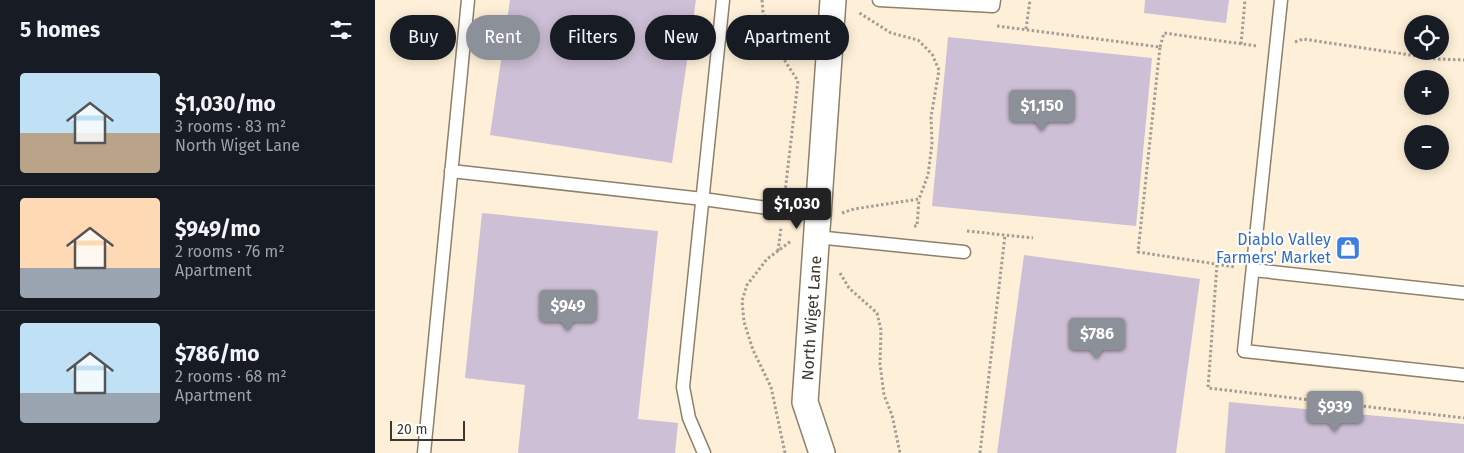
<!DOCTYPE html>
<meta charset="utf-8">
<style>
:root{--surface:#171b24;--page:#242831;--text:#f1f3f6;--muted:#9ea1a6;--line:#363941;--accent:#8c9099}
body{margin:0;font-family:"Fira Sans",sans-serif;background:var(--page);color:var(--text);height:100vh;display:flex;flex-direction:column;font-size:19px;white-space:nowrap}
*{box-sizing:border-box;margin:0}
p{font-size:16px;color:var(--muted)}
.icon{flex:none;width:28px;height:28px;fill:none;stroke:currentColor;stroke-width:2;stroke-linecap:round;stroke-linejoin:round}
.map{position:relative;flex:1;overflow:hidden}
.panel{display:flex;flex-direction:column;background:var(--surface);width:375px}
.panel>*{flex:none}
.top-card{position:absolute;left:15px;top:15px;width:475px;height:45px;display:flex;gap:10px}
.tools{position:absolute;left:1029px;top:15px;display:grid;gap:10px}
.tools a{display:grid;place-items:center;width:45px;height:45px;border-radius:50%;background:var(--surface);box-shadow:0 2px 12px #0003;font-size:25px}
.scale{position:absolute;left:15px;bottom:12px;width:75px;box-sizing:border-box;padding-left:5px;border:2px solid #3d382f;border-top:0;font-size:14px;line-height:18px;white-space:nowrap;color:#3d382f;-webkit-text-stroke:4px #fff;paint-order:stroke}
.price{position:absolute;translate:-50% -42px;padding:0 11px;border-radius:5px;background:var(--accent);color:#fff;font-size:16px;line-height:32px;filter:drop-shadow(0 1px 2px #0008)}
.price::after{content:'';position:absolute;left:50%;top:30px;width:15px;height:11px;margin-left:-8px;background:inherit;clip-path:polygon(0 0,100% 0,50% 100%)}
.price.current{background:#222;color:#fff}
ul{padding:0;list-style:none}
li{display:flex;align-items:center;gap:15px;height:125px;padding:0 20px}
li+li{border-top:1px solid var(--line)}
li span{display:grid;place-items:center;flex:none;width:140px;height:100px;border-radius:5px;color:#555}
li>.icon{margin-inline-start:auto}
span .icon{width:60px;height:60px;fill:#fffc;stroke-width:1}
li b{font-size:21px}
h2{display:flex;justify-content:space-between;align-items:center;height:60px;padding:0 20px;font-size:21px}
.tag{padding:0 18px;border-radius:22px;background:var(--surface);box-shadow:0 2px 12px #0003;font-size:18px;line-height:45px}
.tag.current{background:var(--accent);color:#fff}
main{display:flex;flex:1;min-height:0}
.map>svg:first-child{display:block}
</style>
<main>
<section class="panel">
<h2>5 homes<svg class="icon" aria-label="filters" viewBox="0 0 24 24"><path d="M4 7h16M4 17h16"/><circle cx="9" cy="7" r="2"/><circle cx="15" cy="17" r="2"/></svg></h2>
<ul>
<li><span style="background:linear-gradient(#bfe0f5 60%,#b9a48a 0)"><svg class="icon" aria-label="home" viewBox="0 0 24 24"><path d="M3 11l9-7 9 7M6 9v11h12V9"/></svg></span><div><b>$1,030/mo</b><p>3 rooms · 83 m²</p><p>North Wiget Lane</p></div></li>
<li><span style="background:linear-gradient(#ffd9b3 70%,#9aa5b1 0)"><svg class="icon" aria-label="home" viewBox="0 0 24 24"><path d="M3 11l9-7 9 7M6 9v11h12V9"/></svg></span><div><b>$949/mo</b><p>2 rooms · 76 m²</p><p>Apartment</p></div></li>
<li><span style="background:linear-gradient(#bfe0f5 70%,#9aa5b1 0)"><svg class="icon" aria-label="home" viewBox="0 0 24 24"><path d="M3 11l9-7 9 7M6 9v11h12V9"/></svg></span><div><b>$786/mo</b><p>2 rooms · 68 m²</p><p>Apartment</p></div></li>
</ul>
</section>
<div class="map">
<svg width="1089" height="453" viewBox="0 0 1089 453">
<rect width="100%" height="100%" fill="#fef9f0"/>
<path fill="#fef0d8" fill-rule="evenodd" d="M 0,0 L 1089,0 L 1089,453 L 0,453 ZM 1038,24 L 1065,24 L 1065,51 L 1038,51 ZM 1038,79 L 1065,79 L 1065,106 L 1038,106 ZM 1038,134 L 1065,134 L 1065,161 L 1038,161 Z"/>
<g fill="#cdbfd5">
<polygon points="135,0 321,0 297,163 115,135"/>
<polygon points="770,0 854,0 851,23 769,13"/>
<polygon points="573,37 777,58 761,226 557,206"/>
<polygon points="107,213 283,231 263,419 303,423 300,453 143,453 150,385 90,378"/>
<polygon points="649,255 825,279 801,453 622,453"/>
<polygon points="854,402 1089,424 1089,453 850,453"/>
</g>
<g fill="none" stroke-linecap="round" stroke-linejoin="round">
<defs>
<g id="lane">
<polyline points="504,0 618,6 619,0"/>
<polyline points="906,0 869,351 1089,375"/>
<polyline points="76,171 328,199 443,215"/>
<polyline points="441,237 589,252"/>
<polyline points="878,270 1089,293"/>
<polyline points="49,453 93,0"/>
<polyline points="329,453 314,418 308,387 348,0"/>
</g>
<polyline id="street" points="447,453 430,402 458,0"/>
</defs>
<use href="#lane" stroke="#8d816c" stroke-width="15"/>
<use href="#street" stroke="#8d816c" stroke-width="28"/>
<g stroke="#a39e95" stroke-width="3" stroke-dasharray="2.5 2.5" stroke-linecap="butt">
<polyline points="387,0 388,12 401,47 423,81 410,192"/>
<polyline points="622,26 785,47 763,252 860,267"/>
<polyline points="651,29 655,0"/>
<polyline points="920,42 928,39 1062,59 1089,60"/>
<polyline points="866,44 870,0"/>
<polyline points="785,47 789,33 882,46"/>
<polyline points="467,213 479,209 544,199 553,175 557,144 556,117 564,70 557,54 543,40 516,33 483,12"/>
<polyline points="539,226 542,226 544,199"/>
<polyline points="592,231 658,238"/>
<polyline points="403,251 406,228"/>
<polyline points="842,265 833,388 1089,418"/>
<polyline points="465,273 474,288 502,313 506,330 505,364 509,395 517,415 525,453"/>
<polyline points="410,453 396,387 378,350 369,322 367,301 372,285 392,259 416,241"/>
<polyline points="605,453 630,235"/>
</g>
<use href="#lane" stroke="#fff" stroke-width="12"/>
<use href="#street" stroke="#fff" stroke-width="25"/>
</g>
<defs>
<symbol id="shop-square" viewBox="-11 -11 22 22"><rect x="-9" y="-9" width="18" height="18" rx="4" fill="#3f7fe0" stroke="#fff"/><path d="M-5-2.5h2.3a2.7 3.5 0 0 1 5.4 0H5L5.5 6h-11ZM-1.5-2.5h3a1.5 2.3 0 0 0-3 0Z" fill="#fff"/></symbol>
</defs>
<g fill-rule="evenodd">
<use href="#shop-square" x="959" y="234" width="28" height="28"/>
</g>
<g text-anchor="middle" stroke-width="4" stroke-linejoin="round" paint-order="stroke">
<g font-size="16" fill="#366cbe" stroke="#fff" text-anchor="end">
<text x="956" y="245">Diablo Valley<tspan x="956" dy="18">Farmers' Market</tspan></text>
</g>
<g font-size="16" fill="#3d382f" stroke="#fff">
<text transform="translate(436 318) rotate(-86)" y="6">North Wiget Lane</text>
</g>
</g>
</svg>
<div class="tools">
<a><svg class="icon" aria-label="locate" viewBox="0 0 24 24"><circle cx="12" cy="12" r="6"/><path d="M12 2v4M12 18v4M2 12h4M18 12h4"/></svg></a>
<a>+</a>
<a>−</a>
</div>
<div class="scale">20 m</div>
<b class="price" style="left:667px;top:132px">$1,150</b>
<b class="price current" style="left:422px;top:230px">$1,030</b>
<b class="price" style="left:193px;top:332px">$949</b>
<b class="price" style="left:722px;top:360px">$786</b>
<b class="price" style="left:960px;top:433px">$939</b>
<div class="top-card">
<a class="tag">Buy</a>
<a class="tag current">Rent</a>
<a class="tag">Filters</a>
<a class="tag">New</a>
<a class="tag">Apartment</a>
</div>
</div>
</main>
